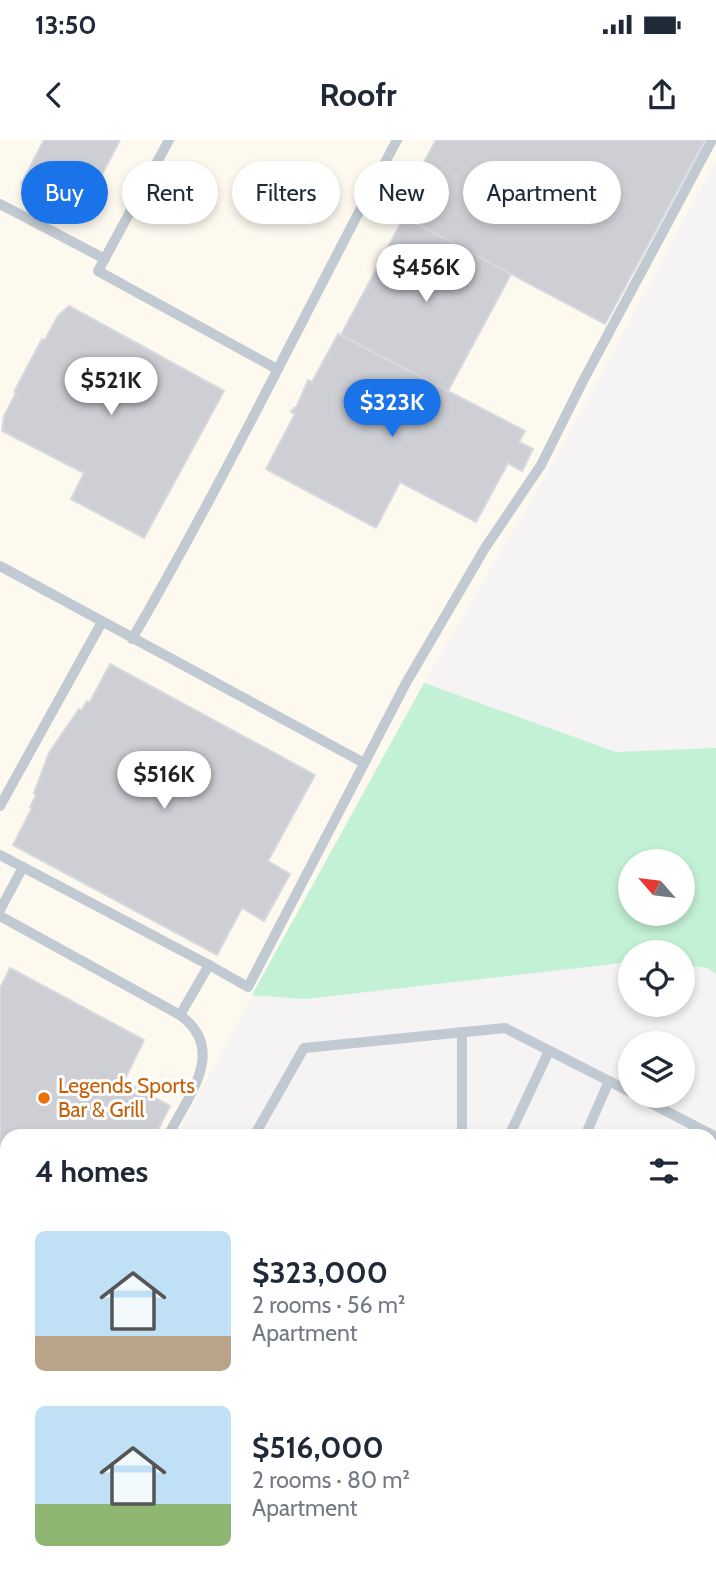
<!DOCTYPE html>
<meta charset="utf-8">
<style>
:root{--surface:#fff;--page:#f6f6f7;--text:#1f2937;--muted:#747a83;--accent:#1a73e8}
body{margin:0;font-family:Cabin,sans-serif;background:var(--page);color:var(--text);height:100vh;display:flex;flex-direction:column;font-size:26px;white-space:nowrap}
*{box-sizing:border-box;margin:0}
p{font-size:23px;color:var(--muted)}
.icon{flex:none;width:38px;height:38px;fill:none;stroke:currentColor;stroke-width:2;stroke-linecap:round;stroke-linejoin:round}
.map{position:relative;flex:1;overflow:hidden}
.side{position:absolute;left:0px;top:989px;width:718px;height:450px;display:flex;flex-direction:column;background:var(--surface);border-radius:21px 21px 0 0;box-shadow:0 4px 10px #0003}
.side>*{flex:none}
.guide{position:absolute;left:21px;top:21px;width:676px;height:63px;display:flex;gap:14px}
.needle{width:46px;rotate:298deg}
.fabs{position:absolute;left:618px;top:709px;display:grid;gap:14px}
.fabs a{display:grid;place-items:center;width:77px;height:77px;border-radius:50%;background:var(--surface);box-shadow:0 4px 10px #0003;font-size:35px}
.price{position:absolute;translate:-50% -60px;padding:0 16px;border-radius:24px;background:#fff;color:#222;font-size:23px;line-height:46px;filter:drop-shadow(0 2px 4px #0008)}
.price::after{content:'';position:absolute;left:50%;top:42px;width:21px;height:16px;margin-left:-10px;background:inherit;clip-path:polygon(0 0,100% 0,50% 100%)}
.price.selected{background:var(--accent);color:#fff}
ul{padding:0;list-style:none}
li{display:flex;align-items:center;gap:21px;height:175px;padding:0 35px}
li span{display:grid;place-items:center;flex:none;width:196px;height:140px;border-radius:10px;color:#555}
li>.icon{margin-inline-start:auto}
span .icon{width:84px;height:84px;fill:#fffc;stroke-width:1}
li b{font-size:30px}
h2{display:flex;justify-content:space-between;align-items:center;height:84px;padding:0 35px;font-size:30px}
.pill{padding:0 24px;border-radius:32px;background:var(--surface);box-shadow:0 4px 10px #0003;font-size:24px;line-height:63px}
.pill.selected{background:var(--accent);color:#fff}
.status{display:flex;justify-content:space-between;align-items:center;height:49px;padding:0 35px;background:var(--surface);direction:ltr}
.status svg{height:19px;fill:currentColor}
header{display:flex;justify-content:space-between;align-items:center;height:91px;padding:0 35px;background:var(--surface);font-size:32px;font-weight:700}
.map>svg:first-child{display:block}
</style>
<div class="status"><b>13:50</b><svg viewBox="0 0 49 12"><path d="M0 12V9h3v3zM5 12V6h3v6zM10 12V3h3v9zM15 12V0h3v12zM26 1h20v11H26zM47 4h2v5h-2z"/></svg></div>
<header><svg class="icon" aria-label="back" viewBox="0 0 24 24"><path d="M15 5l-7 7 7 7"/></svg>Roofr<svg class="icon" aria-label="share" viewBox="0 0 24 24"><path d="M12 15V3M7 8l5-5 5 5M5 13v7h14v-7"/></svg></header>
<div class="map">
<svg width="716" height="1438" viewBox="0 0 716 1438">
<rect width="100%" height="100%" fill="#f5f3f3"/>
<polygon fill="#fdf9ef" points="0,0 716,0 716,20 563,306 424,543 176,996 7,996 7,1273 0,1270"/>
<path fill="#c3f1d5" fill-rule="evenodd" d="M 424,543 L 616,612 L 716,608 L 716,834 L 707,828 L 683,825 L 682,812 L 630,812 L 630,822 L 305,859 L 252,855 ZM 630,721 L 682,721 L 682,774 L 630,774 Z"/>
<g fill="#cdcfd5" stroke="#d7d9de" stroke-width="2">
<polygon points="44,0 120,0 81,75 21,44"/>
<polygon points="436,0 705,0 605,184 404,77 415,56 408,52"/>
<polygon points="404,77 511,134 448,251 341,195"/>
<polygon points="69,166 224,251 144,398 71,359 84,333 2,291 4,276 16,253 14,252 42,199 45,200 58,176"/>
<polygon points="338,194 525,291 519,302 533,309 522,331 508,323 476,382 400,342 376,388 266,329 295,274 291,272 294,268 296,268 308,240 312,242"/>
<polygon points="110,524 315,635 268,721 290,734 264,781 242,768 217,815 13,705 32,668 30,667 36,655 34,653 49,613 79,569 82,570 87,561 90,562"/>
<polygon points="10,828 144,900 124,941 170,966 155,996 7,996 7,1060 0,1057 0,848"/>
</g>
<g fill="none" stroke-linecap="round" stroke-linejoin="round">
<polyline stroke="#7ad0a6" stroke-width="4.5" stroke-dasharray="5 3.5" stroke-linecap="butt" points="2,1365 7,1364"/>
<g stroke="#c1cad2" stroke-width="10">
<polyline points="169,0 98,131 277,229"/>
<polyline points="0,64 105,119"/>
<polyline points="0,426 364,623"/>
<path d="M 132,499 C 227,336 308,166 397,0"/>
<polyline points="0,666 102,482"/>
<polyline points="0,715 209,825"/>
<polyline points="0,770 23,727"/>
<path d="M 0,776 L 180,875 C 228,910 188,956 168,996"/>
<polyline points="180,875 209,825 248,847 406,543 485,408 541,325 583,241 712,0"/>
<polyline points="462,892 462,996"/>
<polyline points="637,956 716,997"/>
<polyline points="254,996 304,908 505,888 609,941"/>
<polyline points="509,996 549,911"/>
<polyline points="585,996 609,941 630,952"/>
<polyline points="710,1077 716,1080"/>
<polyline points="710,1155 716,1158"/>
<polyline points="0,1243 7,1245"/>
<polyline points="716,1346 713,1357 716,1362"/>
</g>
<g stroke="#c1cad2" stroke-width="19">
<polyline points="0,1336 7,1338"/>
<polyline points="710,1382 716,1382"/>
</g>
<g stroke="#c1cbd6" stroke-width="26">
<polyline points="0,1398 7,1417"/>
<polyline points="13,1432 16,1438"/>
</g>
</g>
<circle fill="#e8710a" stroke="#fff" stroke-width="2.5" cx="44" cy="958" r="7"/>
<g text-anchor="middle" stroke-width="6" stroke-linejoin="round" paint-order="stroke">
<g font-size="21" fill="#c56008" stroke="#fff" text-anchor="start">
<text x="58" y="953">Legends Sports<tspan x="58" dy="24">Bar &amp; Grill</tspan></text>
</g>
</g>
</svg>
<div class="fabs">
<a><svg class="needle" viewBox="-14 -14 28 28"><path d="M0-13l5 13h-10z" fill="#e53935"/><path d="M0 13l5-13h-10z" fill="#747a83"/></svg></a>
<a><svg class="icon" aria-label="locate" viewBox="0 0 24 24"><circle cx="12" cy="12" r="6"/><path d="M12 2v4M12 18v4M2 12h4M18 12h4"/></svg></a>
<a><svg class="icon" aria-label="layers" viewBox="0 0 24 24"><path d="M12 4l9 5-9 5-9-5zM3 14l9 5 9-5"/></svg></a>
</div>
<b class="price" style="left:426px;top:164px">$456K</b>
<b class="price" style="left:111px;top:277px">$521K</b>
<b class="price selected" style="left:392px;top:299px">$323K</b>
<b class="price" style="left:164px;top:671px">$516K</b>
<div class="guide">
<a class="pill selected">Buy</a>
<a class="pill">Rent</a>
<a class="pill">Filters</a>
<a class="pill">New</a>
<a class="pill">Apartment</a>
</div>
<section class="side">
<h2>4 homes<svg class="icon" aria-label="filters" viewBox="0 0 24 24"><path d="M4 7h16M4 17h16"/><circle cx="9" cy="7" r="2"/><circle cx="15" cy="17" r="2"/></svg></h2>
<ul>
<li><span style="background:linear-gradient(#bfe0f5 75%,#b9a48a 0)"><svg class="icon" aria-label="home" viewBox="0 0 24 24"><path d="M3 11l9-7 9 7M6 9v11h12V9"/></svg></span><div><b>$323,000</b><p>2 rooms · 56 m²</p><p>Apartment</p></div></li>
<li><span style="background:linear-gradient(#bfe0f5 70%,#8fb573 0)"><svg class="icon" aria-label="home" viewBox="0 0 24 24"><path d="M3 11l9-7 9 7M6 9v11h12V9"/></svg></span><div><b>$516,000</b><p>2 rooms · 80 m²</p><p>Apartment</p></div></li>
</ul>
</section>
</div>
